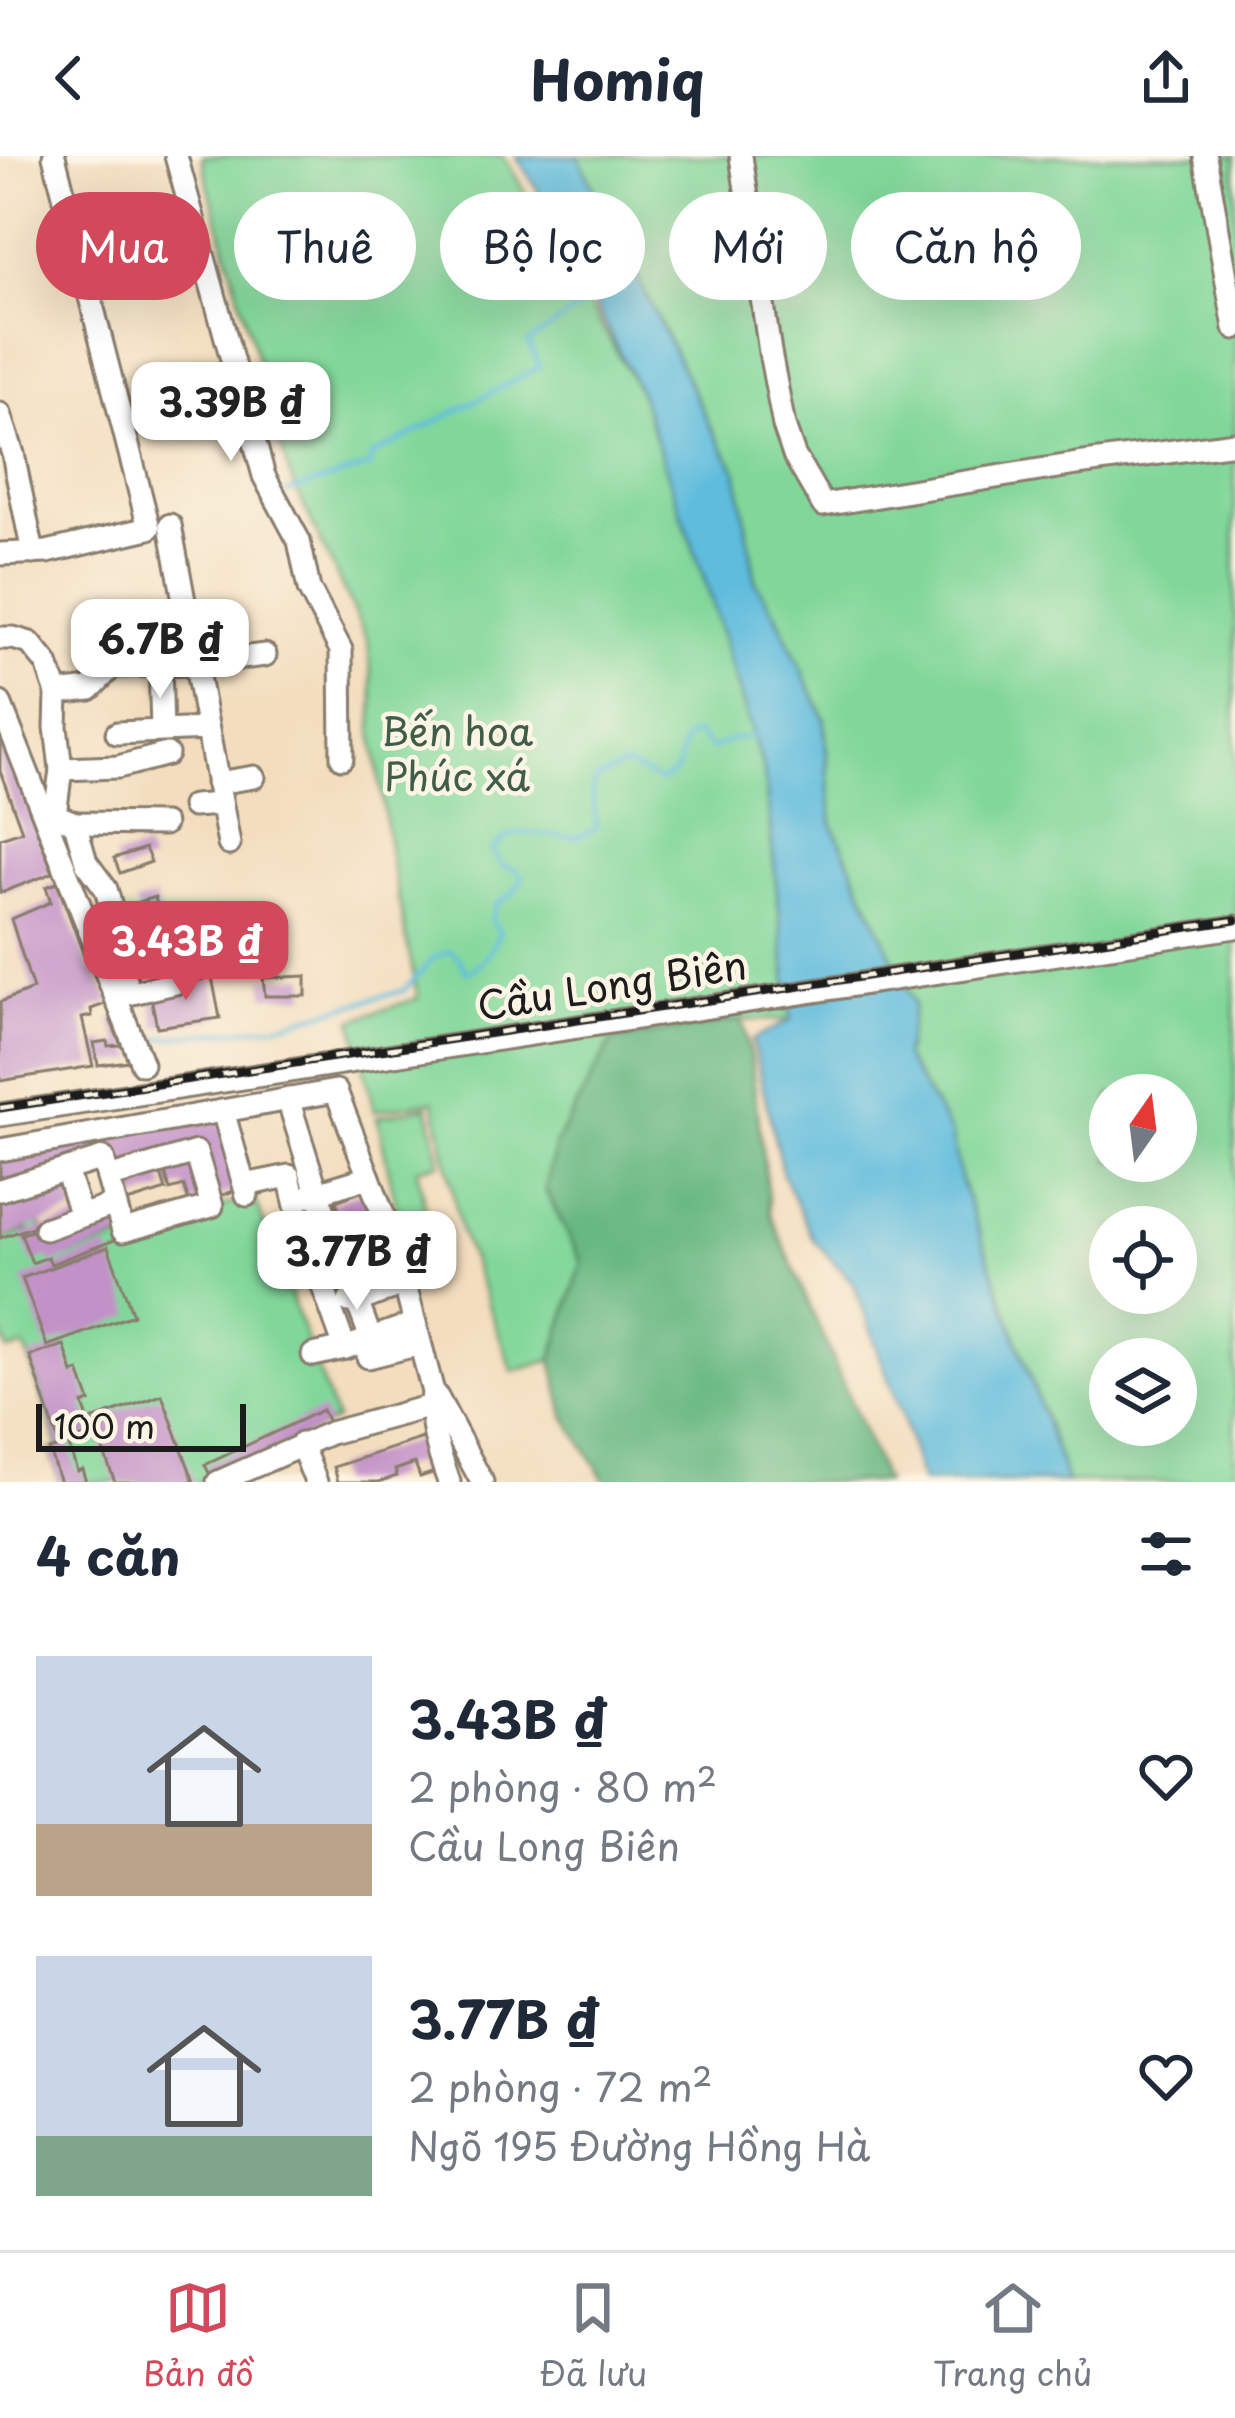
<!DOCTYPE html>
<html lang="vi">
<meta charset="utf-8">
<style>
:root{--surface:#fff;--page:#f6f6f7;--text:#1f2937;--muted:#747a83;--line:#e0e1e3;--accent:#d1495b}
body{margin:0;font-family:"Playpen Sans",sans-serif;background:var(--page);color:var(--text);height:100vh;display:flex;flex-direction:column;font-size:45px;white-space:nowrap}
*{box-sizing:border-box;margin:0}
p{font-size:39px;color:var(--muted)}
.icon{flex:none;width:66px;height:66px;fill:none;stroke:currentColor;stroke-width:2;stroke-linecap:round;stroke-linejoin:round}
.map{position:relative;height:1326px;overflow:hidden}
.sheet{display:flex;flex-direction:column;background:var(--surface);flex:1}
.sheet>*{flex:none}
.hud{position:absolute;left:36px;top:36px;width:1164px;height:108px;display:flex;gap:24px}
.needle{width:78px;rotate:14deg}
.buttons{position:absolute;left:1089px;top:918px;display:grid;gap:24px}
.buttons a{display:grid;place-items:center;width:108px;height:108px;border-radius:50%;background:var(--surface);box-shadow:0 12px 48px #0002;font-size:60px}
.scale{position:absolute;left:36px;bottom:30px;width:210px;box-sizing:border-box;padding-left:12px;border:6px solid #1c1c1c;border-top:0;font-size:33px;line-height:42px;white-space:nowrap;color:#1c1c1c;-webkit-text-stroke:9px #fcf5e5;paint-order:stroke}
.price{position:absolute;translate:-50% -102px;padding:0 27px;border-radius:24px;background:#fff;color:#222;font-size:39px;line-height:78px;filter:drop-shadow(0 3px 6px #0008)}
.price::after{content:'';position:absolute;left:50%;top:72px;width:36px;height:27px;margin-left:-18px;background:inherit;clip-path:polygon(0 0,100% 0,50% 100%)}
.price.current{background:var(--accent);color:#fff}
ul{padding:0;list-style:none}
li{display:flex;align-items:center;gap:36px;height:300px;padding:0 36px}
li span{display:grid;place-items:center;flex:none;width:336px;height:240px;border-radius:0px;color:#555}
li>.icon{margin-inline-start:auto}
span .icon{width:144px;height:144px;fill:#fffc;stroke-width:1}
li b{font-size:51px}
h2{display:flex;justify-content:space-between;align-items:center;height:144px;padding:0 36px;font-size:51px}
.pill{padding:0 42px;border-radius:54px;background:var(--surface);box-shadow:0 12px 48px #0002;font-size:42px;line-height:108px}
.pill.current{background:var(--accent);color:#fff}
header{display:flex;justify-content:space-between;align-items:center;height:156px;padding:0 36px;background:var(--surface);font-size:54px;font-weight:700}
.menu{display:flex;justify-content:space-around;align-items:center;height:168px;border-top:3px solid var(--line);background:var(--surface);font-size:33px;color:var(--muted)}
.menu a{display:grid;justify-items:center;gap:6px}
.menu .current{color:var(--accent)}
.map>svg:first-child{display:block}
</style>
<header><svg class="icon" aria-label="back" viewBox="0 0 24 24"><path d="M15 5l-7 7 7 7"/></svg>Homiq<svg class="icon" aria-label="share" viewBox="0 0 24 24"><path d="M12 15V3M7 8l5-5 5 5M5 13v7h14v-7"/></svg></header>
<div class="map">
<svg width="1235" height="1326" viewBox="0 0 1235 1326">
<rect width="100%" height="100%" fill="#fcf5e5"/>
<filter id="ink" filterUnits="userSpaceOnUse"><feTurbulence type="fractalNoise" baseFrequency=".00833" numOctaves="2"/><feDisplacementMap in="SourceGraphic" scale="24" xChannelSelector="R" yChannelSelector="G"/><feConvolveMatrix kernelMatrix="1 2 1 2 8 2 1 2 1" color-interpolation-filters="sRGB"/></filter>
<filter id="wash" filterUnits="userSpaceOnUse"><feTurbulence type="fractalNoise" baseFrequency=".004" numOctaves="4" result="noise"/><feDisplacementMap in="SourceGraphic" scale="48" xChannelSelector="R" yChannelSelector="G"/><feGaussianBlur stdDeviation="2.7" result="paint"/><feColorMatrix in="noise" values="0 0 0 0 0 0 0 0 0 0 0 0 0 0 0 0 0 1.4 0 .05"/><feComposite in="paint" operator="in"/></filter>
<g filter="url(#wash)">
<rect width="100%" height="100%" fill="#f3ddbe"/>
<g fill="#81d79a" stroke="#4e7a5b" stroke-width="3" fill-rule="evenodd">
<polygon points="202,0 504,0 639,235 707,431 764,615 791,864 742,864 612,885 545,1033 582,1106 552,1204 513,1216 461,1076 434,945 374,955 353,864 418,842 391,705 372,572 374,543 368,486 289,318 207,25"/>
<path d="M 578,0 L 1235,0 L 1235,1326 L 1067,1326 L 960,1022 L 950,976 L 903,901 L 913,848 L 832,667 L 824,562 L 776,458 L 756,427 L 737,316 L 708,266 ZM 1110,939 L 1176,939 L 1176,1005 L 1110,1005 ZM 1110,1071 L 1176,1071 L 1176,1137 L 1110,1137 ZM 1110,1203 L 1176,1203 L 1176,1269 L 1110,1269 Z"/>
<polygon points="428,950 440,1007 417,1013 429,1070 402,1076 377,961"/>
<polygon points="254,1040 336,1264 208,1326 60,1326 49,1294 58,1291 25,1191 8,1195 0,1172 0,1085 28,1074 18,1047 31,1042 53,1105"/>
</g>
<polygon fill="#68b882" stroke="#426a4f" stroke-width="3" points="742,864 751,904 770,1057 885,1326 606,1326 565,1260 552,1204 582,1106 545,1034 555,988 612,885"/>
<polygon fill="#5ebcdd" stroke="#3d6c7c" stroke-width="3" points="516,0 578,0 708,266 737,316 756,427 776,458 824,562 832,667 914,848 904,901 951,976 960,1022 1067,1326 921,1326 902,1261 854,1128 813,1083 783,1019 752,884 791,864 764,615 707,431 639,235 536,31"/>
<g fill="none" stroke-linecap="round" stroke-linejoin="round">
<g stroke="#5ebcdd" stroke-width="4.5">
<polyline points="286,337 370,310 371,300 540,211 528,187 595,141"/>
<path d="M 154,883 L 275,870 L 404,834 L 435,801 L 450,795 L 459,802 L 466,816 C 485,810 491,792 500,776 L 491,764 L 496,748 L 513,738 L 523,721 L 515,713 L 503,711 L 492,695 C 521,654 567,700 597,670 C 595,651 590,644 595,624 L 625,609 L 661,625 L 676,616 L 686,582 L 697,578 L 712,593 L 732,583 L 756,580"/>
</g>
</g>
<g id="blocks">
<g fill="#c291c7">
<polygon points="0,576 53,717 0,737 0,682 22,675 0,615"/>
<polygon points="145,692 151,706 120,717 114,702"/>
<polygon points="57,727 89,813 93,813 111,846 91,853 92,860 82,862 93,910 0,925 0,846 33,833 11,763 51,746 46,731"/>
<polygon points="155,741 160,762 142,767 135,747"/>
<polygon points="199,781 205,816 193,819 189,783"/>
<polygon points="306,820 306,840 265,840 263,822"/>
<polygon points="212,821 220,862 157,871 150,836"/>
<polygon points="118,862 136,904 98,909 94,887 107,885 108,890 121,889 111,865"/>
<polygon points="218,959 242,1032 217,1041 202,992 113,1014 104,998 0,1031 0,999"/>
<polygon points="193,1001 207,1048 189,1046 184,1030 170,1034 163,1010"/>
<polygon points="159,1011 166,1034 124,1047 117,1024"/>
<polygon points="62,1021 76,1056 0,1082 0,1040"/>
<polygon points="366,1034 374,1053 346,1064 347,1067 373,1056 379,1072 366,1077 363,1068 356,1070 358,1077 352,1079 351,1073 345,1075 342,1071 345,1083 331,1069 342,1066 341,1063 330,1067 323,1048 333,1044 340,1059 336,1045"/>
<polygon points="112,1053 123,1081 51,1108 48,1101 32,1107 21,1078"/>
<polygon points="108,1091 133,1159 47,1190 22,1122"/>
<polygon points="64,1189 73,1217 79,1215 90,1246 83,1248 93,1278 68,1287 77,1315 82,1313 86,1326 60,1326 49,1294 60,1291 30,1200"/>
<polygon points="162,1239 194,1326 115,1326 92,1264"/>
<polygon points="322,1254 329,1268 212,1323 205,1309"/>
<polygon points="426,1281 438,1315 420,1321 415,1307 395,1314 397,1320 379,1326 338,1326 334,1311"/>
</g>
</g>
</g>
<g filter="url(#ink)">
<use href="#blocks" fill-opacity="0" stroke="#887c6d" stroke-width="3"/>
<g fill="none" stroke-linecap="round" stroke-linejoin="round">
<defs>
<g id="minor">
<polyline points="176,0 264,320 299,385 309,433 341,494 342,602"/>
<polyline points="741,0 770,196 784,270 794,299 823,349 1077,308 1235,287"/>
<polyline points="1205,0 1235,172"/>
<polyline points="0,258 13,298 33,397"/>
<polyline points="170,369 229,688"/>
<polyline points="0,398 47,396 149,372 54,0"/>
<polyline points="0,482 13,482 30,487 47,508 57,537 56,571 61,613 55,659 75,667 86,706 106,733 118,777 128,838 175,827 175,794"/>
<polyline points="160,509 162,574"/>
<polyline points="57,537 90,533 113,510 194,508 265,499"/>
<polyline points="0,547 142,908"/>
<polyline points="117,577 207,573"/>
<polyline points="61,613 118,611 167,598"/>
<polyline points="217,627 254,621"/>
<polyline points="193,650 221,648"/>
<polyline points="75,667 164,668"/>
<polyline points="288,943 317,1036 371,1183"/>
<polyline points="223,955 247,1039"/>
<polyline points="0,959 1235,771"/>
<path d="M 0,994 L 336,935 L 394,1087 L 433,1236 C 428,1265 439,1298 449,1326"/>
<polygon points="196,996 212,1050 123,1075 108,1022"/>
<polyline points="66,1014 81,1060"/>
<polyline points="245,1029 289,1020 300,1067 345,1192"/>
<polyline points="0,1034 103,1002 108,1022"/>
<polyline points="307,1040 369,1021"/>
<polyline points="45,1073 115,1048"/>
<polyline points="326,1090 390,1075"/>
<polyline points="349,1145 359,1145 405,1127"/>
<polyline points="313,1199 345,1192 415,1167"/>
<polyline points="368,1201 420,1188"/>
<polyline points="437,1241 482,1326"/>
<polyline points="301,1288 316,1326"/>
<polyline points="218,1326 330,1277 431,1250"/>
</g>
</defs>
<use href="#minor" stroke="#887c6d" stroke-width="27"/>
<use href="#minor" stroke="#fff" stroke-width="21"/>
<defs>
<polyline id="rail" points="0,952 1235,764"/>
</defs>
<use href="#rail" stroke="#1c1c1c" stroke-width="9"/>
<use href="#rail" stroke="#fcf5e5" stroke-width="4.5" stroke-dasharray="14" stroke-linecap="butt"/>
</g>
</g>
<g text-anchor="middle" stroke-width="9" stroke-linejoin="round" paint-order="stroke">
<g font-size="39" fill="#3f5d48" stroke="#fcf5e5">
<text x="457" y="590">Bến hoa<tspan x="457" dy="45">Phúc xá</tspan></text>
</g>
<g font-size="39" fill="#1c1c1c" stroke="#fcf5e5">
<text transform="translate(612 830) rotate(-9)" y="14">Cầu Long Biên</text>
</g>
</g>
</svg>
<div class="buttons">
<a><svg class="needle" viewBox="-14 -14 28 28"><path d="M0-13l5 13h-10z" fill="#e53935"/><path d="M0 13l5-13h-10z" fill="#747a83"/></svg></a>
<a><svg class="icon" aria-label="locate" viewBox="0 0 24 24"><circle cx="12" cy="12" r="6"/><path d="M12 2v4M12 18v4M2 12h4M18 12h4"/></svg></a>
<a><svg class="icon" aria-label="layers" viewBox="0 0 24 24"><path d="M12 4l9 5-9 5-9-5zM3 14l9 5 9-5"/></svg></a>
</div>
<div class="scale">100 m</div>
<b class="price" style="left:231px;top:308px">3.39B ₫</b>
<b class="price" style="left:160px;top:545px">6.7B ₫</b>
<b class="price current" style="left:186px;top:847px">3.43B ₫</b>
<b class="price" style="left:357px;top:1157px">3.77B ₫</b>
<div class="hud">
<a class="pill current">Mua</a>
<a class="pill">Thuê</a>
<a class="pill">Bộ lọc</a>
<a class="pill">Mới</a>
<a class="pill">Căn hộ</a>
</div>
</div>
<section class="sheet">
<h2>4 căn<svg class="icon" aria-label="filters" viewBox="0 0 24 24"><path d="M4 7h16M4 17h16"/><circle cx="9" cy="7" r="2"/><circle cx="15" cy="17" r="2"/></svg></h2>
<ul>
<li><span style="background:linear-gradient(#c9d6e8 70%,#b9a48a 0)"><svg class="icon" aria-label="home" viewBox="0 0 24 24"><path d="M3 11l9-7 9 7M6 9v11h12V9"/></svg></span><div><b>3.43B ₫</b><p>2 phòng · 80 m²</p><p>Cầu Long Biên</p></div><svg class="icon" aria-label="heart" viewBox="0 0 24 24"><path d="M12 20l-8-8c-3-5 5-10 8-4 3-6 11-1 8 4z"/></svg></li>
<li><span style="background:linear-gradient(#c9d6e8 75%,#7fa58c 0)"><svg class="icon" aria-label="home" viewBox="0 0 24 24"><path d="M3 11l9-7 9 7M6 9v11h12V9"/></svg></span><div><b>3.77B ₫</b><p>2 phòng · 72 m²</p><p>Ngõ 195 Đường Hồng Hà</p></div><svg class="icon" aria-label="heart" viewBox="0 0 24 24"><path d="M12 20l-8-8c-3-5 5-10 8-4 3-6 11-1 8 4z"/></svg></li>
</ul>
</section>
<nav class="menu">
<a class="current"><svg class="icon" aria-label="map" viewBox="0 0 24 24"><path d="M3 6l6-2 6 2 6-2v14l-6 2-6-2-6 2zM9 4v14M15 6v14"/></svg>Bản đồ</a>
<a><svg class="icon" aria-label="saved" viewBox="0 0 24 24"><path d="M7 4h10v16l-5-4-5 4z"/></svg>Đã lưu</a>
<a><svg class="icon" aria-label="home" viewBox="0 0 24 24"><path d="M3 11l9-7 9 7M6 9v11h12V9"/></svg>Trang chủ</a>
</nav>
